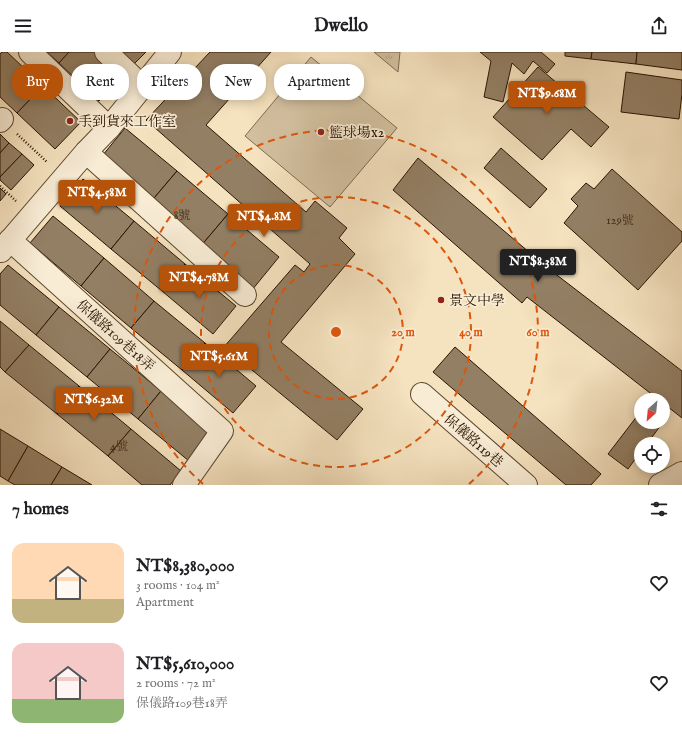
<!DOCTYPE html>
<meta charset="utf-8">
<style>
:root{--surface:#fff;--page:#f6f6f6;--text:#202124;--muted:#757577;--accent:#b45309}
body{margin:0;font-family:"IM FELL English","Noto Serif TC",serif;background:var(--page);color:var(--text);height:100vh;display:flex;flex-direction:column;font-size:15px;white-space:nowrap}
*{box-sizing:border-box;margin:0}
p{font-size:13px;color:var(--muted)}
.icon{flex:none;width:22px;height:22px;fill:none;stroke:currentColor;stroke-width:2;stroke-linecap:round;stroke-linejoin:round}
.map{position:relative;height:433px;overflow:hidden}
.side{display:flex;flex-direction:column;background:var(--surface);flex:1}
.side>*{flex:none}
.hud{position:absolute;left:12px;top:12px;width:400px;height:36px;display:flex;gap:8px}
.needle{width:26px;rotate:207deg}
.controls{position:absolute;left:634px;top:341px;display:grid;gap:8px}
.controls a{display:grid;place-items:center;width:36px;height:36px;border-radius:50%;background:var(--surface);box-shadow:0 2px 10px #0003;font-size:20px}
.price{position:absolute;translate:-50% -34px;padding:0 9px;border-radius:4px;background:var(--accent);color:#fff;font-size:13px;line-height:26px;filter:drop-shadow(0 1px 2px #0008)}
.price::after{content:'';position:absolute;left:50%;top:24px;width:12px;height:9px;margin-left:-6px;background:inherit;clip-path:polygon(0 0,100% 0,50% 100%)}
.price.on{background:#222;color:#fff}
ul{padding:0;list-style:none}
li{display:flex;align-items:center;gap:12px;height:100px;padding:0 12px}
li span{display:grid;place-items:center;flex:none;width:112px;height:80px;border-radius:12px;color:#555}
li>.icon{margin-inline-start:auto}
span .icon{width:48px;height:48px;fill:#fffc;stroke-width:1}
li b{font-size:17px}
h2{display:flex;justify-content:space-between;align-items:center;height:48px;padding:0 12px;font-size:17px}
.tag{padding:0 14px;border-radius:16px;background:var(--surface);box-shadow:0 2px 10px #0003;font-size:14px;line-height:36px}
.tag.on{background:var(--accent);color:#fff}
header{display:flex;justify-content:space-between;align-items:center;height:52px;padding:0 12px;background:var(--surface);font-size:18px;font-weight:800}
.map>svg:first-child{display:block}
</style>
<header><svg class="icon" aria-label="menu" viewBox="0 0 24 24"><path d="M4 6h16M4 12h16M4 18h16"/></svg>Dwello<svg class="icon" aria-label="share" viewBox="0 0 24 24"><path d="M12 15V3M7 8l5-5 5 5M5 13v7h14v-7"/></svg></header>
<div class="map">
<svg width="682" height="433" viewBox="0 0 682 433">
<defs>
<pattern id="park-tufts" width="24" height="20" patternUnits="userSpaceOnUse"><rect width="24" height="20" fill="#d2bf9f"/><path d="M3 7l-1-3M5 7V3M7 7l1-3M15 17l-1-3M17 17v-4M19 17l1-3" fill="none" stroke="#b4a387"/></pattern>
</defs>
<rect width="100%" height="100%" fill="#f5e2bf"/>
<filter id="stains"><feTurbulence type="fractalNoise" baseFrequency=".005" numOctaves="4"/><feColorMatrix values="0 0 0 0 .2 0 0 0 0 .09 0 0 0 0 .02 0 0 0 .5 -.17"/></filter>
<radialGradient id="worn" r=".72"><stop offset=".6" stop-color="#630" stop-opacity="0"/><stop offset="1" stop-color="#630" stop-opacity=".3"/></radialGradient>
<polygon fill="url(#park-tufts)" stroke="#7e6a50" points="374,0 400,0 398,20"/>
<polygon fill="#d2bf9f" stroke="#7e6a50" points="311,5 397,76 330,155 245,84"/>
<g fill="#937f64" stroke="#291401">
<polygon points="2,0 7,0 43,34 17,61 0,45 0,2"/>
<polygon points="47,0 69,0 59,11"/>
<polygon points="69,0 102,0 125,22 99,49 59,11"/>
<polygon points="111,0 146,0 129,17"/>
<polygon points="210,0 271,0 206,73 306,160 315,149 347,176 339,186 355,202 281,290 363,357 337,388 224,295 295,213 304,220 310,212 146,68"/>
<polygon points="480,0 541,0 555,12 547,21 533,9 524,22 512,11 503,50 484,45 491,9"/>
<polygon points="565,0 592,0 591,7 565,4"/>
<polygon points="592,0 637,0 636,12 591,7"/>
<polygon points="637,0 682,0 682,18 636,12"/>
<polygon points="538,15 609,75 591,95 571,77 542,108 493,65"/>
<polygon points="626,20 682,28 682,42 679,67 621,60"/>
<polygon points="43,34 81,70 55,97 17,61"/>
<polygon points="125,76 177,119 149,152 98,109"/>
<polygon points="0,82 9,91 0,101"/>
<polygon points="9,91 22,102 0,125 0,101"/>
<polygon points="501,96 547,137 530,156 484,116"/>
<polygon points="22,102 34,113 11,138 0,128 0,125"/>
<polygon points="418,106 549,217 682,319 682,366 663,351 663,348 659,348 527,245 522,251 393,138"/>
<polygon points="612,117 682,180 682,189 638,238 564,171 578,154 571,147 586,131 594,137"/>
<polygon points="177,119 228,162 200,195 149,152"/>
<polygon points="83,127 134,169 111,197 60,154"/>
<polygon points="0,136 6,142 0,149"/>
<polygon points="228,162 279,205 252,238 200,195"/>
<polygon points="53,164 104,206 81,234 30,191"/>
<polygon points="134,169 185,212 162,239 111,197"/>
<polygon points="104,206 154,249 131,276 81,234"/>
<polygon points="185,212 236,254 213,282 162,239"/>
<polygon points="8,213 59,255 36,283 0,253 0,222"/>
<polygon points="154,249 205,291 182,318 131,276"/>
<polygon points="59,255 110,297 87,325 36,283"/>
<polygon points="0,269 29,293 5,320 0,315"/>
<polygon points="205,291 256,334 233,361 182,318"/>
<polygon points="29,293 79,334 57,362 5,320"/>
<polygon points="455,295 601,422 591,433 566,433 433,320"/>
<polygon points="110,297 161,339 138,367 87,325"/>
<polygon points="79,334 131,377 108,404 57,362"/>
<polygon points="161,339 212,382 189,409 138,367"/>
<polygon points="641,359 641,370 663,370 663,364 666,366 647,392 641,392 641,399 628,417 608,402"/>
<polygon points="0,377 28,394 8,429 0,424"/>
<polygon points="131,377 181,419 170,433 142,433 108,404"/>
<polygon points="28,394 62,415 51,433 15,433 8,429"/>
<polygon points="62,415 92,433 51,433"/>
</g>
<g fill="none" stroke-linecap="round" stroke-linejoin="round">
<defs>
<g id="minor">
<polyline points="30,0 109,76"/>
<polyline points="106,0 142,34"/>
<polyline points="0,69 2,67"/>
<polyline points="86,100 245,243"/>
<polyline points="10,188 222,379 184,433"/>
<polyline points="1,199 86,100 109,76 170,0"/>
<polyline points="422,342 526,433"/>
<polyline points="660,433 682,421"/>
</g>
</defs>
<use href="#minor" stroke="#5c4830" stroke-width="24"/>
<g stroke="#291401" stroke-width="2.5" stroke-dasharray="1 2" stroke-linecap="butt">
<polyline points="17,82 47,110"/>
<polyline points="0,134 16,149"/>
</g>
<use href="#minor" stroke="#f8ecd5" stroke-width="22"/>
</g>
<g fill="none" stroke="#de560b" stroke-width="2" stroke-dasharray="7 5">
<circle cx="336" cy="280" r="67"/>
<circle cx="336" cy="280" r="135"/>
<path d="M203 432A202 202 0 1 1 469 432"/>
</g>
<g fill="#8f2418" stroke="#f8ecd5" stroke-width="1.5">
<circle cx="70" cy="69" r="4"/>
<circle cx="321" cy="80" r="4"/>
<circle cx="441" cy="248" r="4"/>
</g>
<g text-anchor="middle" stroke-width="3.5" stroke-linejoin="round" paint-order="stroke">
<g font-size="12" fill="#442f1a">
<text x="182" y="167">8號</text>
<text x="620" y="172">129號</text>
<text x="119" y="398">4號</text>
</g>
<g font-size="14" fill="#291401" stroke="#f8ecd5" text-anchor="start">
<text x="78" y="74">手到貨來工作室</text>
<text x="329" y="85">籃球場x2</text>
<text x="449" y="253">景文中學</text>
</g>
<g font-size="14" fill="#291401" stroke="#f8ecd5">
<text transform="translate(116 283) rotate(42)" y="5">保儀路109巷18弄</text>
<text transform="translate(474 388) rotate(41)" y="5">保儀路119巷</text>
</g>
</g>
<circle cx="336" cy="280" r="6" fill="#de560b" stroke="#f8ecd5" stroke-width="2"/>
<g font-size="12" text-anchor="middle" font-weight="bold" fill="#de560b" stroke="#f8ecd5" stroke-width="3.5" stroke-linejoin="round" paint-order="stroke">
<text x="403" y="284">20 m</text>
<text x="471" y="284">40 m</text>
<text x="538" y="284">60 m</text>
</g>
<rect width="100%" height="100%" filter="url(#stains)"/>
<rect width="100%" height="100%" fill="url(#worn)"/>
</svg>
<div class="controls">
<a><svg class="needle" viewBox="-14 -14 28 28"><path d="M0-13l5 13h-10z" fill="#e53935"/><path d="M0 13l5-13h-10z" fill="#757577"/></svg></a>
<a><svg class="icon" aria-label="locate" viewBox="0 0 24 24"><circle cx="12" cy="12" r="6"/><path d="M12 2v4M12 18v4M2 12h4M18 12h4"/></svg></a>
</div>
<b class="price" style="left:547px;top:63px">NT$9.68M</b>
<b class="price" style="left:97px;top:162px">NT$4.58M</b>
<b class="price" style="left:264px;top:186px">NT$4.8M</b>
<b class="price on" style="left:538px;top:231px">NT$8.38M</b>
<b class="price" style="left:199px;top:247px">NT$4.78M</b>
<b class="price" style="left:219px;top:326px">NT$5.61M</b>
<b class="price" style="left:94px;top:369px">NT$6.32M</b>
<div class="hud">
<a class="tag on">Buy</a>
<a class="tag">Rent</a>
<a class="tag">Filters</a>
<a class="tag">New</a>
<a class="tag">Apartment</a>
</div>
</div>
<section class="side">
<h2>7 homes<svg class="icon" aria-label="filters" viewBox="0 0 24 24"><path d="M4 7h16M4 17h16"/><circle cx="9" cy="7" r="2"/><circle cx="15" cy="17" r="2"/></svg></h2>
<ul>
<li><span style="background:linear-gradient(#ffd9b3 70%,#c2b280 0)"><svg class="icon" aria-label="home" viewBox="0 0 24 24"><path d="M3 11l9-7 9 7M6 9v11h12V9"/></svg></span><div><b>NT$8,380,000</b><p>3 rooms · 104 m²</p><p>Apartment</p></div><svg class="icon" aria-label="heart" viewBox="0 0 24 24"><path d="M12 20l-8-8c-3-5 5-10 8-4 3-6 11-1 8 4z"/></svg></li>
<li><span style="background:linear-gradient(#f6c9c9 70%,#8fb573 0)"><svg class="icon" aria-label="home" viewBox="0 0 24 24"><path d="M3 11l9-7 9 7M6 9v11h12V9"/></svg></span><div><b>NT$5,610,000</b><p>2 rooms · 72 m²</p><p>保儀路109巷18弄</p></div><svg class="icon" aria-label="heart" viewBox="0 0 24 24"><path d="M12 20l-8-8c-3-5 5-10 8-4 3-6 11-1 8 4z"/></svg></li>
</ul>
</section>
